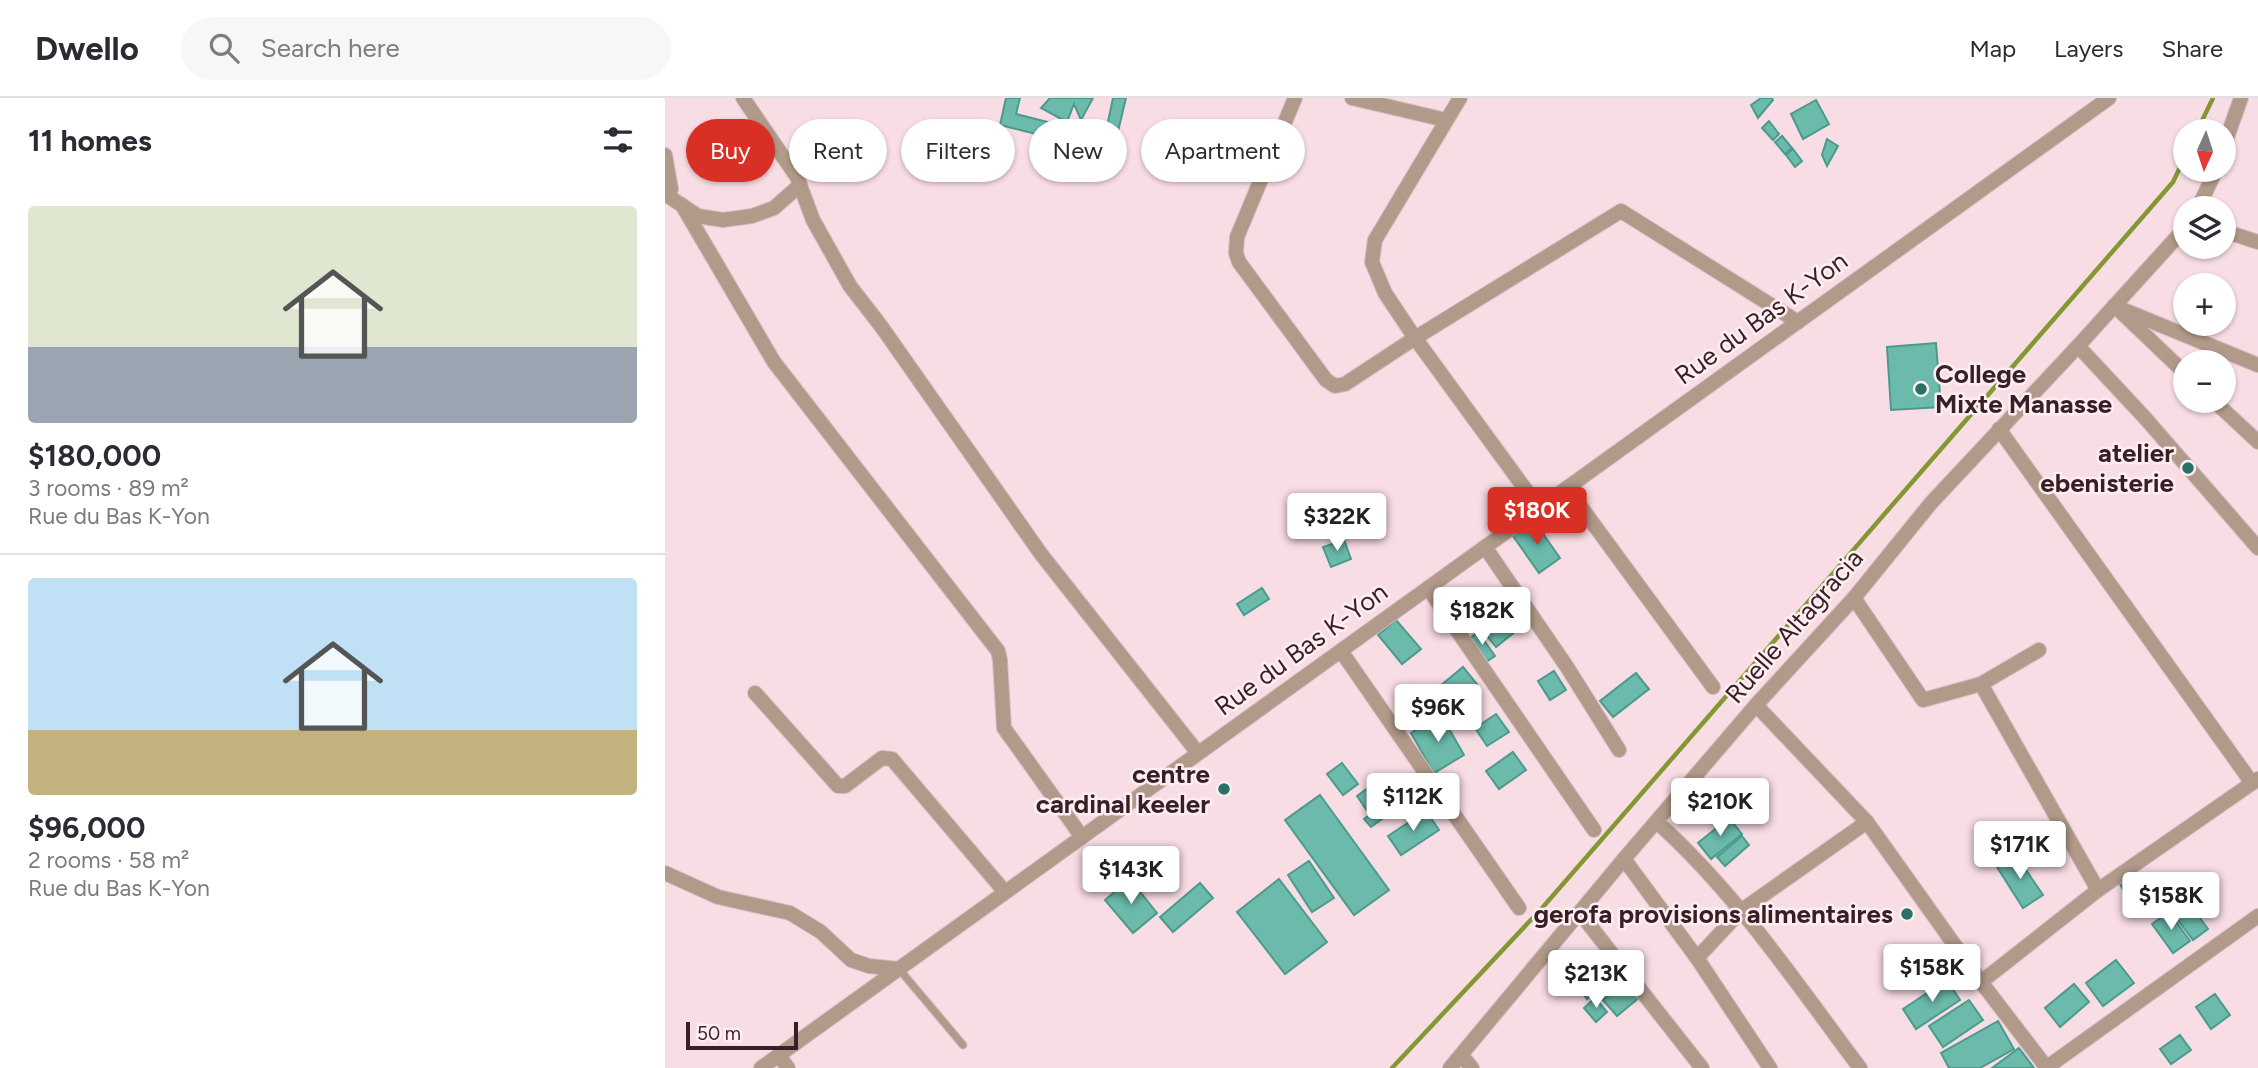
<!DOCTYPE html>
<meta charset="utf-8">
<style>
:root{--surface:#fff;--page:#f7f7f7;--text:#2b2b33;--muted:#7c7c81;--line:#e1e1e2;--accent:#d93025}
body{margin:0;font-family:Figtree,sans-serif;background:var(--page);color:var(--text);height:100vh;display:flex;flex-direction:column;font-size:26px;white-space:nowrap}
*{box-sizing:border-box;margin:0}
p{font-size:23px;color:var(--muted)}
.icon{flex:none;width:38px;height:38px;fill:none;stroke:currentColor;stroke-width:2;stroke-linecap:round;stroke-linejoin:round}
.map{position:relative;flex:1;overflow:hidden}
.side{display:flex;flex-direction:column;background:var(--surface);width:665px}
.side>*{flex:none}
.hud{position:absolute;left:21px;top:21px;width:665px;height:63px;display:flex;gap:14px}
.needle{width:46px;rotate:183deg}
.buttons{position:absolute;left:1508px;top:21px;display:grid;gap:14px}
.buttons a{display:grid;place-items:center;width:63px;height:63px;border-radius:50%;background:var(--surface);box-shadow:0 2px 5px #0004;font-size:35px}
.scale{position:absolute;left:21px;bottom:18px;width:112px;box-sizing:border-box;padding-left:7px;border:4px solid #381f27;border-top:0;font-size:19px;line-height:24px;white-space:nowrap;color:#381f27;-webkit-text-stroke:5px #fdeef2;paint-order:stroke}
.price{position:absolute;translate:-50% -60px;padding:0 16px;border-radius:7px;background:#fff;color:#222;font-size:23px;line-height:46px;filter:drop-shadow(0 2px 4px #0008)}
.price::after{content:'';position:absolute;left:50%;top:42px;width:21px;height:16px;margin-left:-10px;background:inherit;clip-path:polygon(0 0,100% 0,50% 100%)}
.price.selected{background:var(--accent);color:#fff}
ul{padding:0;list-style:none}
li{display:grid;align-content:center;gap:14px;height:371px;padding:0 28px}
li+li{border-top:2px solid var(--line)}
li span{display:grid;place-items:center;height:217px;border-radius:7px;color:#555}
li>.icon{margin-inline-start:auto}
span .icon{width:126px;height:126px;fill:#fffc;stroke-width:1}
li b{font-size:30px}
h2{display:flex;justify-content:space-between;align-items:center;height:84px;padding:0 28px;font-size:30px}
.chip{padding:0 24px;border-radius:32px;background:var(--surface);box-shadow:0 2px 5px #0004;font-size:24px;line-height:63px}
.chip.selected{background:var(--accent);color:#fff}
header{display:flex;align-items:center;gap:42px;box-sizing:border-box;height:98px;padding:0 35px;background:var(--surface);border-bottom:2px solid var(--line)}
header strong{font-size:33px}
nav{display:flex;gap:38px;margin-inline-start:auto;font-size:24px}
.search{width:490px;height:63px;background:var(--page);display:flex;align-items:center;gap:18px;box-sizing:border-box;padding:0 24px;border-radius:38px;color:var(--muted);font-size:26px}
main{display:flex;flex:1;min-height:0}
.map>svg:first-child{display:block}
</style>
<header>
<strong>Dwello</strong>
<div class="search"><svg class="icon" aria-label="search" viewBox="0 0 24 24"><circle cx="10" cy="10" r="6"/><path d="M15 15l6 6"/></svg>Search here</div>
<nav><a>Map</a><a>Layers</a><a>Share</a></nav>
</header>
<main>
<section class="side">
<h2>11 homes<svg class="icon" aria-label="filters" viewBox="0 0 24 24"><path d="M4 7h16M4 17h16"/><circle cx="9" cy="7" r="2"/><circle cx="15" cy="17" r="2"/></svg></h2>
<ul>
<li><span style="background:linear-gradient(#dfe7d0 65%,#9aa5b1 0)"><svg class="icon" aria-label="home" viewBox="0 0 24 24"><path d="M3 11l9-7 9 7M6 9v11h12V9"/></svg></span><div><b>$180,000</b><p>3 rooms · 89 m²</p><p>Rue du Bas K-Yon</p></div></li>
<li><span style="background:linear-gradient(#bfe0f5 70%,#c2b280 0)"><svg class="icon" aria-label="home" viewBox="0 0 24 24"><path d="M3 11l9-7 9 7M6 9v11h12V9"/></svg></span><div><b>$96,000</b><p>2 rooms · 58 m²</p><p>Rue du Bas K-Yon</p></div></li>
</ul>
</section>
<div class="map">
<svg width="1593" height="970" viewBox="0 0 1593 970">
<rect width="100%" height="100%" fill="#f9dde4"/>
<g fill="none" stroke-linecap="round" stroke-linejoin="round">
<g stroke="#839832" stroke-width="4.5">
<polyline points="1532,33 1548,0"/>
<polyline points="727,970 878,809 1508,84 1521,57"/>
</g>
</g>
<g fill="#6bbaab" stroke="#4b9b8c" stroke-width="2">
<polygon points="341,0 355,0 351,16 410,31 407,45 335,27"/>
<polygon points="385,0 428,0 416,22 409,6 402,24 376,10"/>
<polygon points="448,0 461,0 449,50 438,47"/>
<polygon points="1096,0 1107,0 1108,2 1093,20 1086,7"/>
<polygon points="1151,2 1164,26 1138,41 1126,16"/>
<polygon points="1104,23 1114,36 1108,42 1097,30"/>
<polygon points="1117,38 1127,50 1120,56 1110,44"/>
<polygon points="1162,41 1173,48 1162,68 1157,57"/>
<polygon points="1128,51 1137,63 1130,69 1121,57"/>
<polygon points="1271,245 1276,309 1226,312 1222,249"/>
<polygon points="869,423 895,460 874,475 848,438"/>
<polygon points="679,442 686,461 666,469 658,449"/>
<polygon points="597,490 604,501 579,517 572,506"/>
<polygon points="836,512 852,532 831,549 815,529"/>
<polygon points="731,522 756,551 737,566 713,537"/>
<polygon points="813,534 830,558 821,564 804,541"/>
<polygon points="798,569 812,586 782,611 768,594"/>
<polygon points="889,573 901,592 885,602 873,583"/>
<polygon points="971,575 984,591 948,619 935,603"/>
<polygon points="831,616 844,634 822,648 810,630"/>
<polygon points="776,617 799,657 769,675 746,635"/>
<polygon points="848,654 861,672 834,691 821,673"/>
<polygon points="677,665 693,686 678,697 662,676"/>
<polygon points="714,682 726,698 703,714 692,698"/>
<polygon points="655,697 724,792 689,817 620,722"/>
<polygon points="722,705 728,713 706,729 699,721"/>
<polygon points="761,713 774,732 736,757 723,738"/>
<polygon points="1064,720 1077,736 1046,761 1033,745"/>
<polygon points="1077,738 1084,747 1060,768 1052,759"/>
<polygon points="1351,757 1378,797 1358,810 1332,769"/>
<polygon points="644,763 669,800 647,814 623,777"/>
<polygon points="1470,772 1481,790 1464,801 1453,783"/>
<polygon points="465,781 492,815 468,835 440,802"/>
<polygon points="614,781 662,844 620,876 572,814"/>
<polygon points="535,785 548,800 508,834 495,819"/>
<polygon points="1521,801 1543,831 1528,842 1506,813"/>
<polygon points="1504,814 1525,843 1508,855 1487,826"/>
<polygon points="941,857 956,877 922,901 907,881"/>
<polygon points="1451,862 1469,885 1438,908 1421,885"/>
<polygon points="1282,882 1295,902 1251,931 1238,911"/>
<polygon points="961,883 975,899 952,918 938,902"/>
<polygon points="1409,886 1424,904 1395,929 1380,910"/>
<polygon points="1550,896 1565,917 1546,931 1531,909"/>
<polygon points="930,900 942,914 931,924 919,910"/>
<polygon points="1304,902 1318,922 1278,949 1264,928"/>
<polygon points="1333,923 1349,951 1315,970 1284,970 1276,955"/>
<polygon points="1515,937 1526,952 1506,966 1495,951"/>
<polygon points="1354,950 1369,970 1327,970"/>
</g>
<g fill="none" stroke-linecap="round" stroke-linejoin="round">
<defs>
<polyline id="service" points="234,871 298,947"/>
<g id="minor">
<polyline points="78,0 132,79 148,122 185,188 216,228 376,456 533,655"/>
<polyline points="630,0 572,139 571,155 574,164 661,282 670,288 680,286 750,240 956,113 1133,224"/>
<polyline points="687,0 781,22"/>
<polyline points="795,0 710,142 707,164 720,195 750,240 874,410"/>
<polyline points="1559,48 1576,0"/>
<polyline points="0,57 6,91 3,98"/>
<polyline points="3,98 33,118 58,122 87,118 109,110 135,87"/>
<polyline points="17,107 109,264 333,553 335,562 339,630 417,739"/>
<polyline points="1533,110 1551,72"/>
<polyline points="1559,133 1593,144"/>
<polyline points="1449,208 1593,267"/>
<polyline points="1456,214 1521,276"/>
<polyline points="1413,248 1481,321 1593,450"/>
<polyline points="1549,303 1593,344"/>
<polyline points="1334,331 1587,685"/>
<polyline points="902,390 1048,589"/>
<polyline points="820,449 902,569 954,652"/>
<polyline points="763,490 929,732"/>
<polyline points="1189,500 1258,602 1316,586 1374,552"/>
<polyline points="676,553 854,810"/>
<polyline points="1316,586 1433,792"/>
<polyline points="90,595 173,688 180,688 217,660 227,661 340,794"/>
<polyline points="1091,607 1202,724 1316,884 1382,970"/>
<path d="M 992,724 C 1072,796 1131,885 1195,970"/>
<polyline points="959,761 1032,860 1105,970"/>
<polyline points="0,775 53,799 125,815 156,834 186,862 204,868 234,871"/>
<polyline points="915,815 1037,970"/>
<polyline points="1032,860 1077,812 1202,724"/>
<polyline points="1316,884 1433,792 1593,681"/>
<polyline points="796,957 807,970"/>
<polyline points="114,958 123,970"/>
<polyline points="96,970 1444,0"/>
<polyline points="785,970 959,761 1091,607 1189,500 1266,405 1413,248 1521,129"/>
<polyline points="1381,970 1593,818"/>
</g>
</defs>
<use href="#service" stroke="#d6bbc2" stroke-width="9"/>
<use href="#minor" stroke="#d6bbc2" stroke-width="16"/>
<use href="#service" stroke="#b19a89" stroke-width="7"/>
<use href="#minor" stroke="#b19a89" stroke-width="14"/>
</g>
<g fill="#2b7064" stroke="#fdeef2" stroke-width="2.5">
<circle cx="1256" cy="291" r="7"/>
<circle cx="1523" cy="370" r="7"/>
<circle cx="559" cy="691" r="7"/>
<circle cx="1242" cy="816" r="7"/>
</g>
<g text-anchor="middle" stroke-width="5" stroke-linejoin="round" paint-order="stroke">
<g font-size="26" fill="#381f27" stroke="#fdeef2">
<text transform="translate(1096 220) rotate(-36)" y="9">Rue du Bas K-Yon</text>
<text transform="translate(1129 528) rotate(-49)" y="9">Ruelle Altagracia</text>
<text transform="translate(636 551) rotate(-36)" y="9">Rue du Bas K-Yon</text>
</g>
<g font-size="26" font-weight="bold" fill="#381f27" stroke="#fdeef2" text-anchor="end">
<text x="1270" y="285" text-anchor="start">College<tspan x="1270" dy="30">Mixte Manasse</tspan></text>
<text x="1509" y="364">atelier<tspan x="1509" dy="30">ebenisterie</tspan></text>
<text x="545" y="685">centre<tspan x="545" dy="30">cardinal keeler</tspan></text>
<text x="1228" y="825">gerofa provisions alimentaires</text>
</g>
</g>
</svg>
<div class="buttons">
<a><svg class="needle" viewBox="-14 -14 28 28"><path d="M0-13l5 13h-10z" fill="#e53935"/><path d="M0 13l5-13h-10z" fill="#7c7c81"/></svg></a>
<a><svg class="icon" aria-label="layers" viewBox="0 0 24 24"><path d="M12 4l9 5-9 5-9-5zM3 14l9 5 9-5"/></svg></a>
<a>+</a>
<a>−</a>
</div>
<div class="scale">50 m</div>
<b class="price selected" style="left:872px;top:449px">$180K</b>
<b class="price" style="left:672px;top:455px">$322K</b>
<b class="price" style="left:817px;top:549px">$182K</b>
<b class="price" style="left:773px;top:646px">$96K</b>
<b class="price" style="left:748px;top:735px">$112K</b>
<b class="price" style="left:1055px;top:740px">$210K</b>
<b class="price" style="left:1355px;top:783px">$171K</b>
<b class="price" style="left:466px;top:808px">$143K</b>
<b class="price" style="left:1506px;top:834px">$158K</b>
<b class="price" style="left:1267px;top:906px">$158K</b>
<b class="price" style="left:931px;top:912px">$213K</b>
<div class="hud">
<a class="chip selected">Buy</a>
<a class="chip">Rent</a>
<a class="chip">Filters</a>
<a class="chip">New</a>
<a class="chip">Apartment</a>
</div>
</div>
</main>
